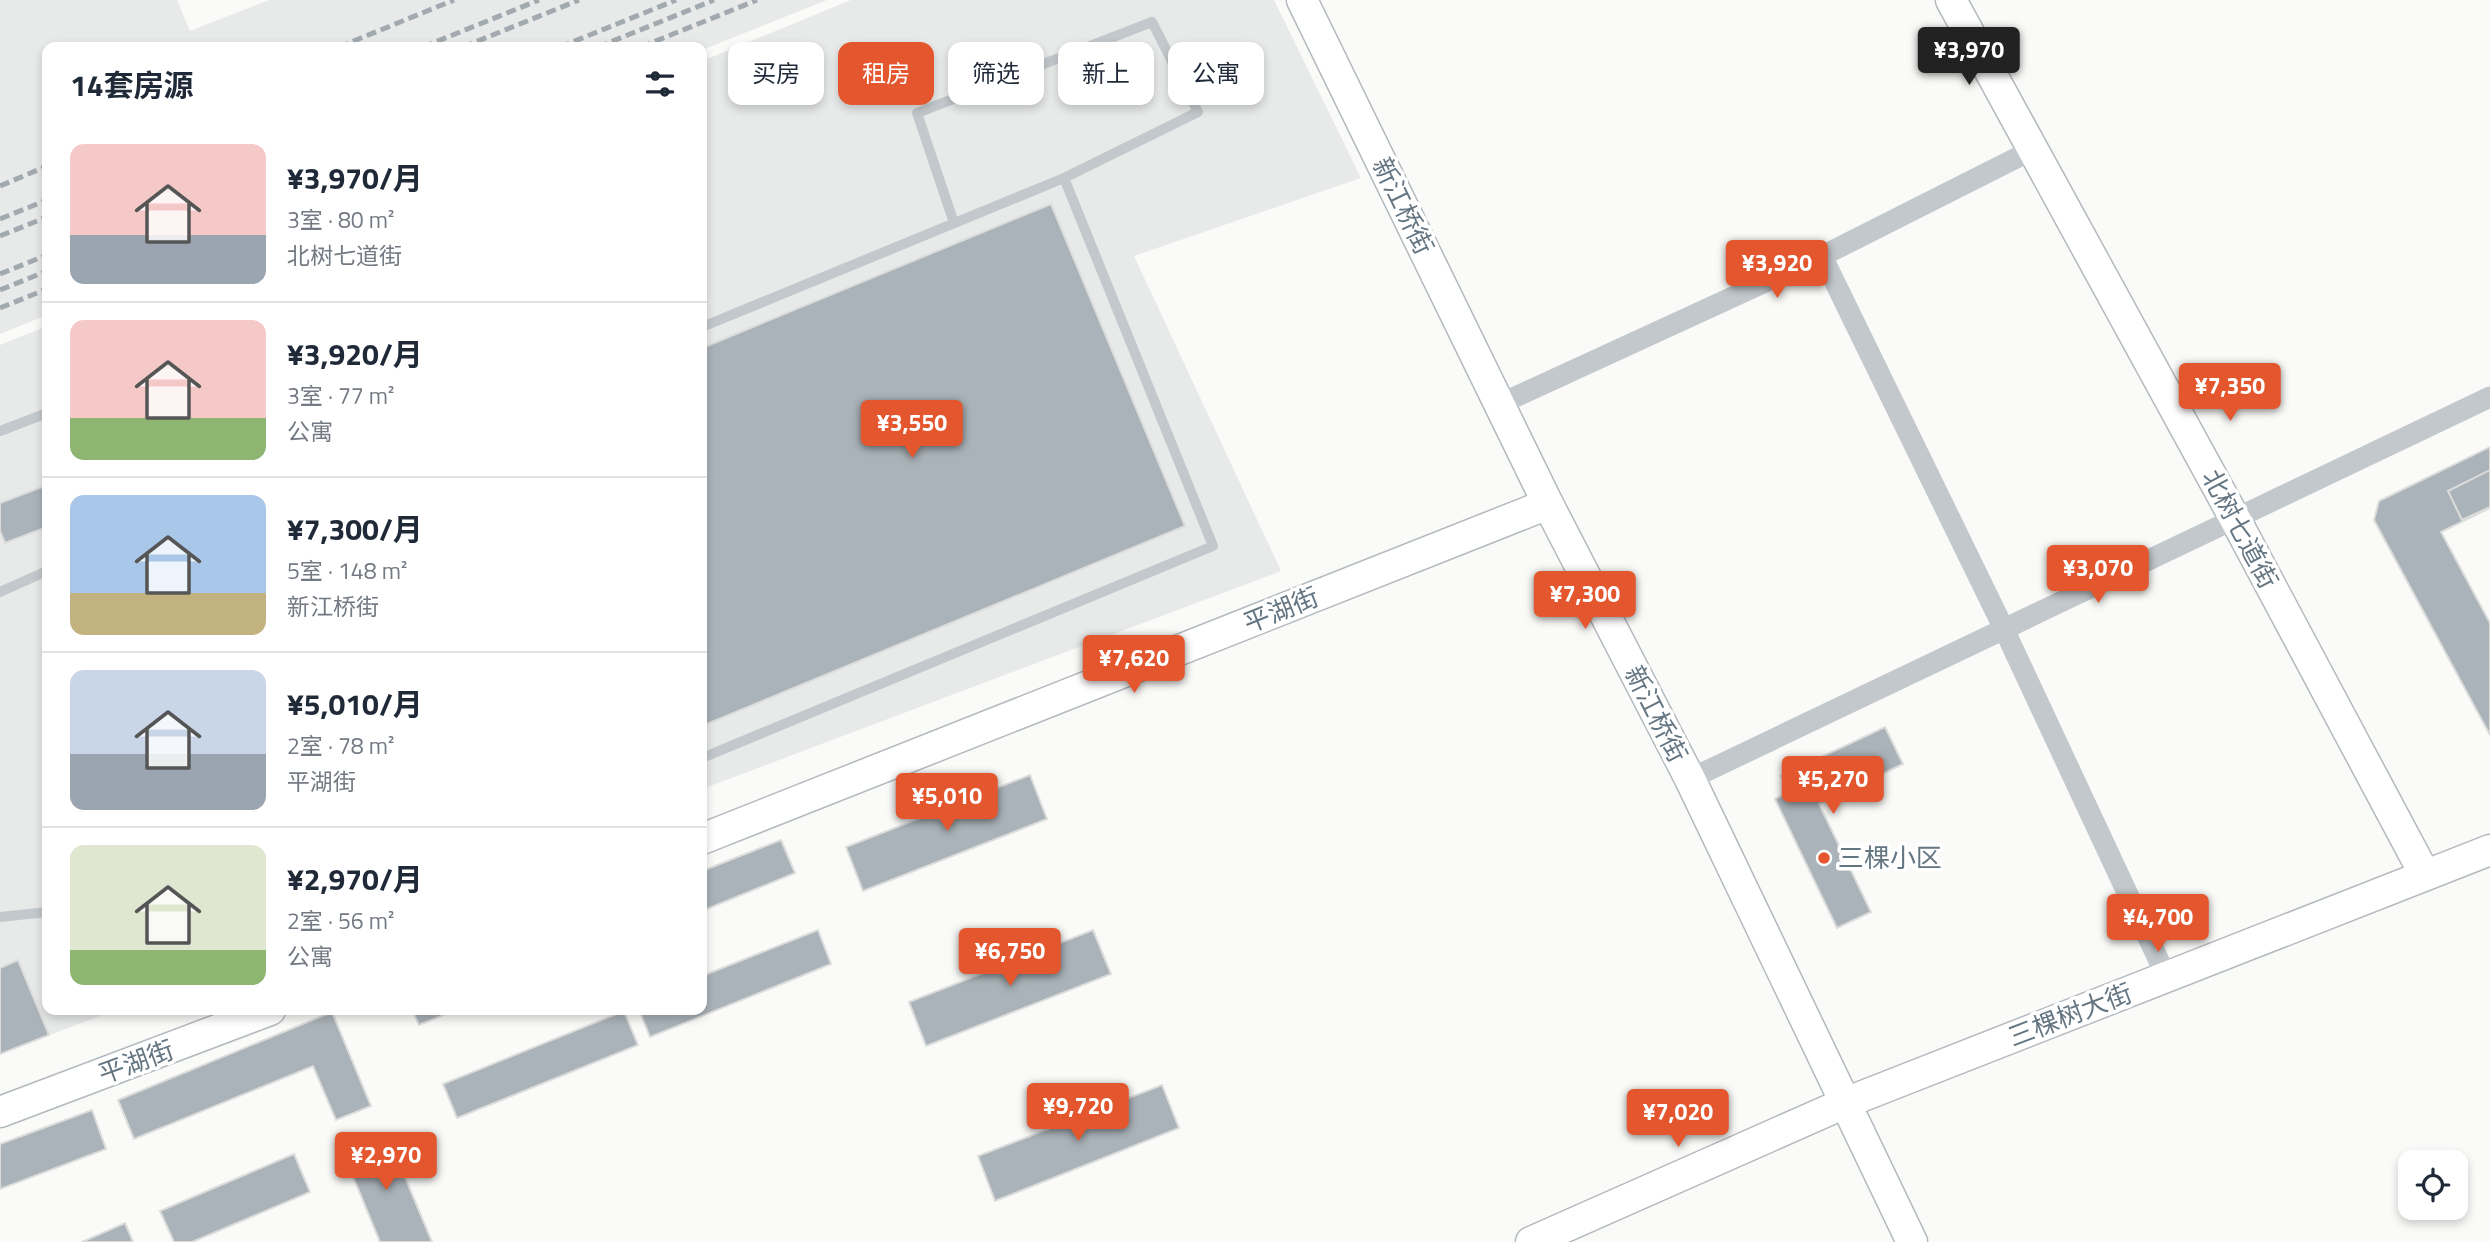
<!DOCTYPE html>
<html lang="zh">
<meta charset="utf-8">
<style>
:root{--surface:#fff;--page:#f2f2f3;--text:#1f2937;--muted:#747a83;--line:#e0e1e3;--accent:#e4572e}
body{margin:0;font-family:"Titillium Web","Noto Sans SC",sans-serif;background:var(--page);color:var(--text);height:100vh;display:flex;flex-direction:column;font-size:26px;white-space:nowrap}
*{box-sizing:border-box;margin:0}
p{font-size:23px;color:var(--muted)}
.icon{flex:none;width:38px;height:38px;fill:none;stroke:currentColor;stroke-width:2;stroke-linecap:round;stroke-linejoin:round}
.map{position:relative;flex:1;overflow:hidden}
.sheet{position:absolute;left:42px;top:42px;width:665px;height:973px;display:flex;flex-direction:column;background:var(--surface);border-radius:14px;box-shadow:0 4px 10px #0003}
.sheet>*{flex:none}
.guide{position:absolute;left:728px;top:42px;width:665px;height:63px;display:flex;gap:14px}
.buttons{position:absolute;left:2398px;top:1150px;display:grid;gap:14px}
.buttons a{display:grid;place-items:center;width:70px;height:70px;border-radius:14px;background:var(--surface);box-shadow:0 4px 10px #0003;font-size:35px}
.price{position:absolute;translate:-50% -60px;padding:0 16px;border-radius:7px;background:var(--accent);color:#fff;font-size:23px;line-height:46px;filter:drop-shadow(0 2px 4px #0008)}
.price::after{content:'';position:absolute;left:50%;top:42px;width:21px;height:16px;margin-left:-10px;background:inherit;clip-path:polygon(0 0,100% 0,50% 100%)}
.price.current{background:#222;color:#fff}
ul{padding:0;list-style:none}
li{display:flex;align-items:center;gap:21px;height:175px;padding:0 28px}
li+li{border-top:2px solid var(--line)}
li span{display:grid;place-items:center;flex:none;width:196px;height:140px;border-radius:14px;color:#555}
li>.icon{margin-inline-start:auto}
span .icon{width:84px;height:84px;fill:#fffc;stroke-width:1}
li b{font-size:30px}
h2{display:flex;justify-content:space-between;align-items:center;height:84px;padding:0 28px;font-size:30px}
.chip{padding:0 24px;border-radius:14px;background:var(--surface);box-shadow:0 4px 10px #0003;font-size:24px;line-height:63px}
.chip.current{background:var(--accent);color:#fff}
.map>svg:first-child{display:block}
</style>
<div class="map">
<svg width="2490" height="1242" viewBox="0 0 2490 1242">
<rect width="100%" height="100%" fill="#fafaf8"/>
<g fill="#e8e9e9">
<polygon points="0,0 177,0 190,31 269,0 827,0 702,50 702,47 47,47 47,315 0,334"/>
<polygon points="851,0 1274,0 1361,178 1134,256 1281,571 702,789 702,61"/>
<polygon points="47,326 47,1010 116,1010 0,1054 0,345"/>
</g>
<g fill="#aab3b9" stroke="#dcdcda" stroke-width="2">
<polygon points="1051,204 1185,526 702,726 702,348"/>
<polygon points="2490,447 2490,508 2441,532 2490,623 2490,735 2374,520 2379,501"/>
<polygon points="2490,470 2490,507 2462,520 2448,491"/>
<polygon points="47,485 47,527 5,543 0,531 0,503"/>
<polygon points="1885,727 1903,764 1819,804 1871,912 1837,928 1775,799 1789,792 1781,776"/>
<polygon points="1030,775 1047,819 863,891 846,847"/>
<polygon points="781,840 795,873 702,911 702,871"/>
<polygon points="818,930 831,964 650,1037 639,1010 702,1010 702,976"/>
<polygon points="1093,930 1111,974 926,1046 909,1002"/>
<polygon points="18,960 49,1035 0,1054 0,968"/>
<polygon points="412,1010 456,1010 419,1025"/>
<polygon points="624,1011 638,1045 457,1118 443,1084"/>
<polygon points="332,1012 371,1106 336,1120 313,1066 134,1139 118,1100"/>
<polygon points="1162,1085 1179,1128 995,1201 978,1156"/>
<polygon points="92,1110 106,1149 0,1189 0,1144"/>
<polygon points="387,1134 432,1242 380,1242 343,1152"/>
<polygon points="294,1154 310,1192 192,1242 174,1242 160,1211"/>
<polygon points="125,1223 133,1242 82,1242"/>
</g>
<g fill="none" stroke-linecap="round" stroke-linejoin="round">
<defs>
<g id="secondary">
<polyline points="1302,0 1548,504 1690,779 1912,1242"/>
<polyline points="1951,0 2234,517 2425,875"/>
<polyline points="702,839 1548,504"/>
<polyline points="0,1112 270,1010"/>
<polyline points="1531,1242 1845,1103 2490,850"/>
</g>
</defs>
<use href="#secondary" stroke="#b3babf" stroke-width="33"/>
<g stroke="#c3c8cc" stroke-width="10">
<polyline points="954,223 917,113 1152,22 1198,112 1064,178"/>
<polyline points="702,327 1064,178 1213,546 702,758"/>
<polyline points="0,431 47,413"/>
<polyline points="0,592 47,571"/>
<polyline points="0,917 47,912"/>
</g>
<g stroke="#c3c8cc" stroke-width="21">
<polyline points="1822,256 2003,627 2167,978"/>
<polyline points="1500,404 1822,256 2032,150"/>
<polyline points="1690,779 2490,397"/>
</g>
<use href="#secondary" stroke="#fff" stroke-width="30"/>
<g stroke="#a2aab0" stroke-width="5" stroke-dasharray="10 5" stroke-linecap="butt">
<polyline points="339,47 454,0"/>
<polyline points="423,47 539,0"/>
<polyline points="463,47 579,0"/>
<polyline points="560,47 676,0"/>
<polyline points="598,47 714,0"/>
<polyline points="641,47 757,0"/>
<polyline points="0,186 47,166"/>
<polyline points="0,219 47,200"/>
<polyline points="0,236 47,217"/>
<polyline points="0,274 47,255"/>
<polyline points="0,290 47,271"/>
<polyline points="0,308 47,289"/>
</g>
</g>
<circle fill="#e4572e" stroke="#fff" stroke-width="2.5" cx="1824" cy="858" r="7"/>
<g text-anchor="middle" stroke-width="7" stroke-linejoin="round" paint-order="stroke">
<g font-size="26" fill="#657683" stroke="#fff">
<text transform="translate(1403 206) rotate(64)" y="9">新江桥街</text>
<text transform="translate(2240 529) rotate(62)" y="9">北树七道街</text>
<text transform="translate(1281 610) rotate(-22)" y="9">平湖街</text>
<text transform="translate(1656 714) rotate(63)" y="9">新江桥街</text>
<text transform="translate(2070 1015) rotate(-21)" y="9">三棵树大街</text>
<text transform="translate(136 1062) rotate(-20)" y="9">平湖街</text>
</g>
<g font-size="26" fill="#657683" stroke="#fff" text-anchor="start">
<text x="1838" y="867">三棵小区</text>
</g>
</g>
</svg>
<div class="buttons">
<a><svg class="icon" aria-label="locate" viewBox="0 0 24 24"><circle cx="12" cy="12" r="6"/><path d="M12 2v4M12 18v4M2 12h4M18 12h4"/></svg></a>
</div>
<b class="price current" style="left:1969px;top:87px">¥3,970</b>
<b class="price" style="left:1777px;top:300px">¥3,920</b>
<b class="price" style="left:2230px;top:423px">¥7,350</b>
<b class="price" style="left:912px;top:460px">¥3,550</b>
<b class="price" style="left:2098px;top:605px">¥3,070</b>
<b class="price" style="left:1585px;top:631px">¥7,300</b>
<b class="price" style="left:1134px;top:695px">¥7,620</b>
<b class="price" style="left:1833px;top:816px">¥5,270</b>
<b class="price" style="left:947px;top:833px">¥5,010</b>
<b class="price" style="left:2158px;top:954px">¥4,700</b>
<b class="price" style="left:1010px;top:988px">¥6,750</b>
<b class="price" style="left:1078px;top:1143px">¥9,720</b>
<b class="price" style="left:1678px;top:1149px">¥7,020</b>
<b class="price" style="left:386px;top:1192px">¥2,970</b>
<div class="guide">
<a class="chip">买房</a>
<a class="chip current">租房</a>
<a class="chip">筛选</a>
<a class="chip">新上</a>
<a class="chip">公寓</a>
</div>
<section class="sheet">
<h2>14套房源<svg class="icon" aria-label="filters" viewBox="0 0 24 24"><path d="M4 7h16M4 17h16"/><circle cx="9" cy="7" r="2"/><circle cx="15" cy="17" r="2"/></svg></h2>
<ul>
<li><span style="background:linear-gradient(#f6c9c9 65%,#9aa5b1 0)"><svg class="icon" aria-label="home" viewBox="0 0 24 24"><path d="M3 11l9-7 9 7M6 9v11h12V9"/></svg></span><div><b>¥3,970/月</b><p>3室 · 80 m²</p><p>北树七道街</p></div></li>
<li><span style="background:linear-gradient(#f6c9c9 70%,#8fb573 0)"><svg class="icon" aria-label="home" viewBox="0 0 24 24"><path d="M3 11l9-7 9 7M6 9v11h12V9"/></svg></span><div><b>¥3,920/月</b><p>3室 · 77 m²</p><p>公寓</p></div></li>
<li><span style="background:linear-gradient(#a9c7e8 70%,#c2b280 0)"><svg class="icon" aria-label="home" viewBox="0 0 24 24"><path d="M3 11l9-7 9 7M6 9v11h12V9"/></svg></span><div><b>¥7,300/月</b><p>5室 · 148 m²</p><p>新江桥街</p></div></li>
<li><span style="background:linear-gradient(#c9d6e8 60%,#9aa5b1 0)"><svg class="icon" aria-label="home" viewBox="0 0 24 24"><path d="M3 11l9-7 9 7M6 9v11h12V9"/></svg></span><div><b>¥5,010/月</b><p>2室 · 78 m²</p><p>平湖街</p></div></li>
<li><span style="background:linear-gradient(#dfe7d0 75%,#8fb573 0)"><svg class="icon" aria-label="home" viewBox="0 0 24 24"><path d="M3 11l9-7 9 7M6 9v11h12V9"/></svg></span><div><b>¥2,970/月</b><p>2室 · 56 m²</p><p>公寓</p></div></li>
</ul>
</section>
</div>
